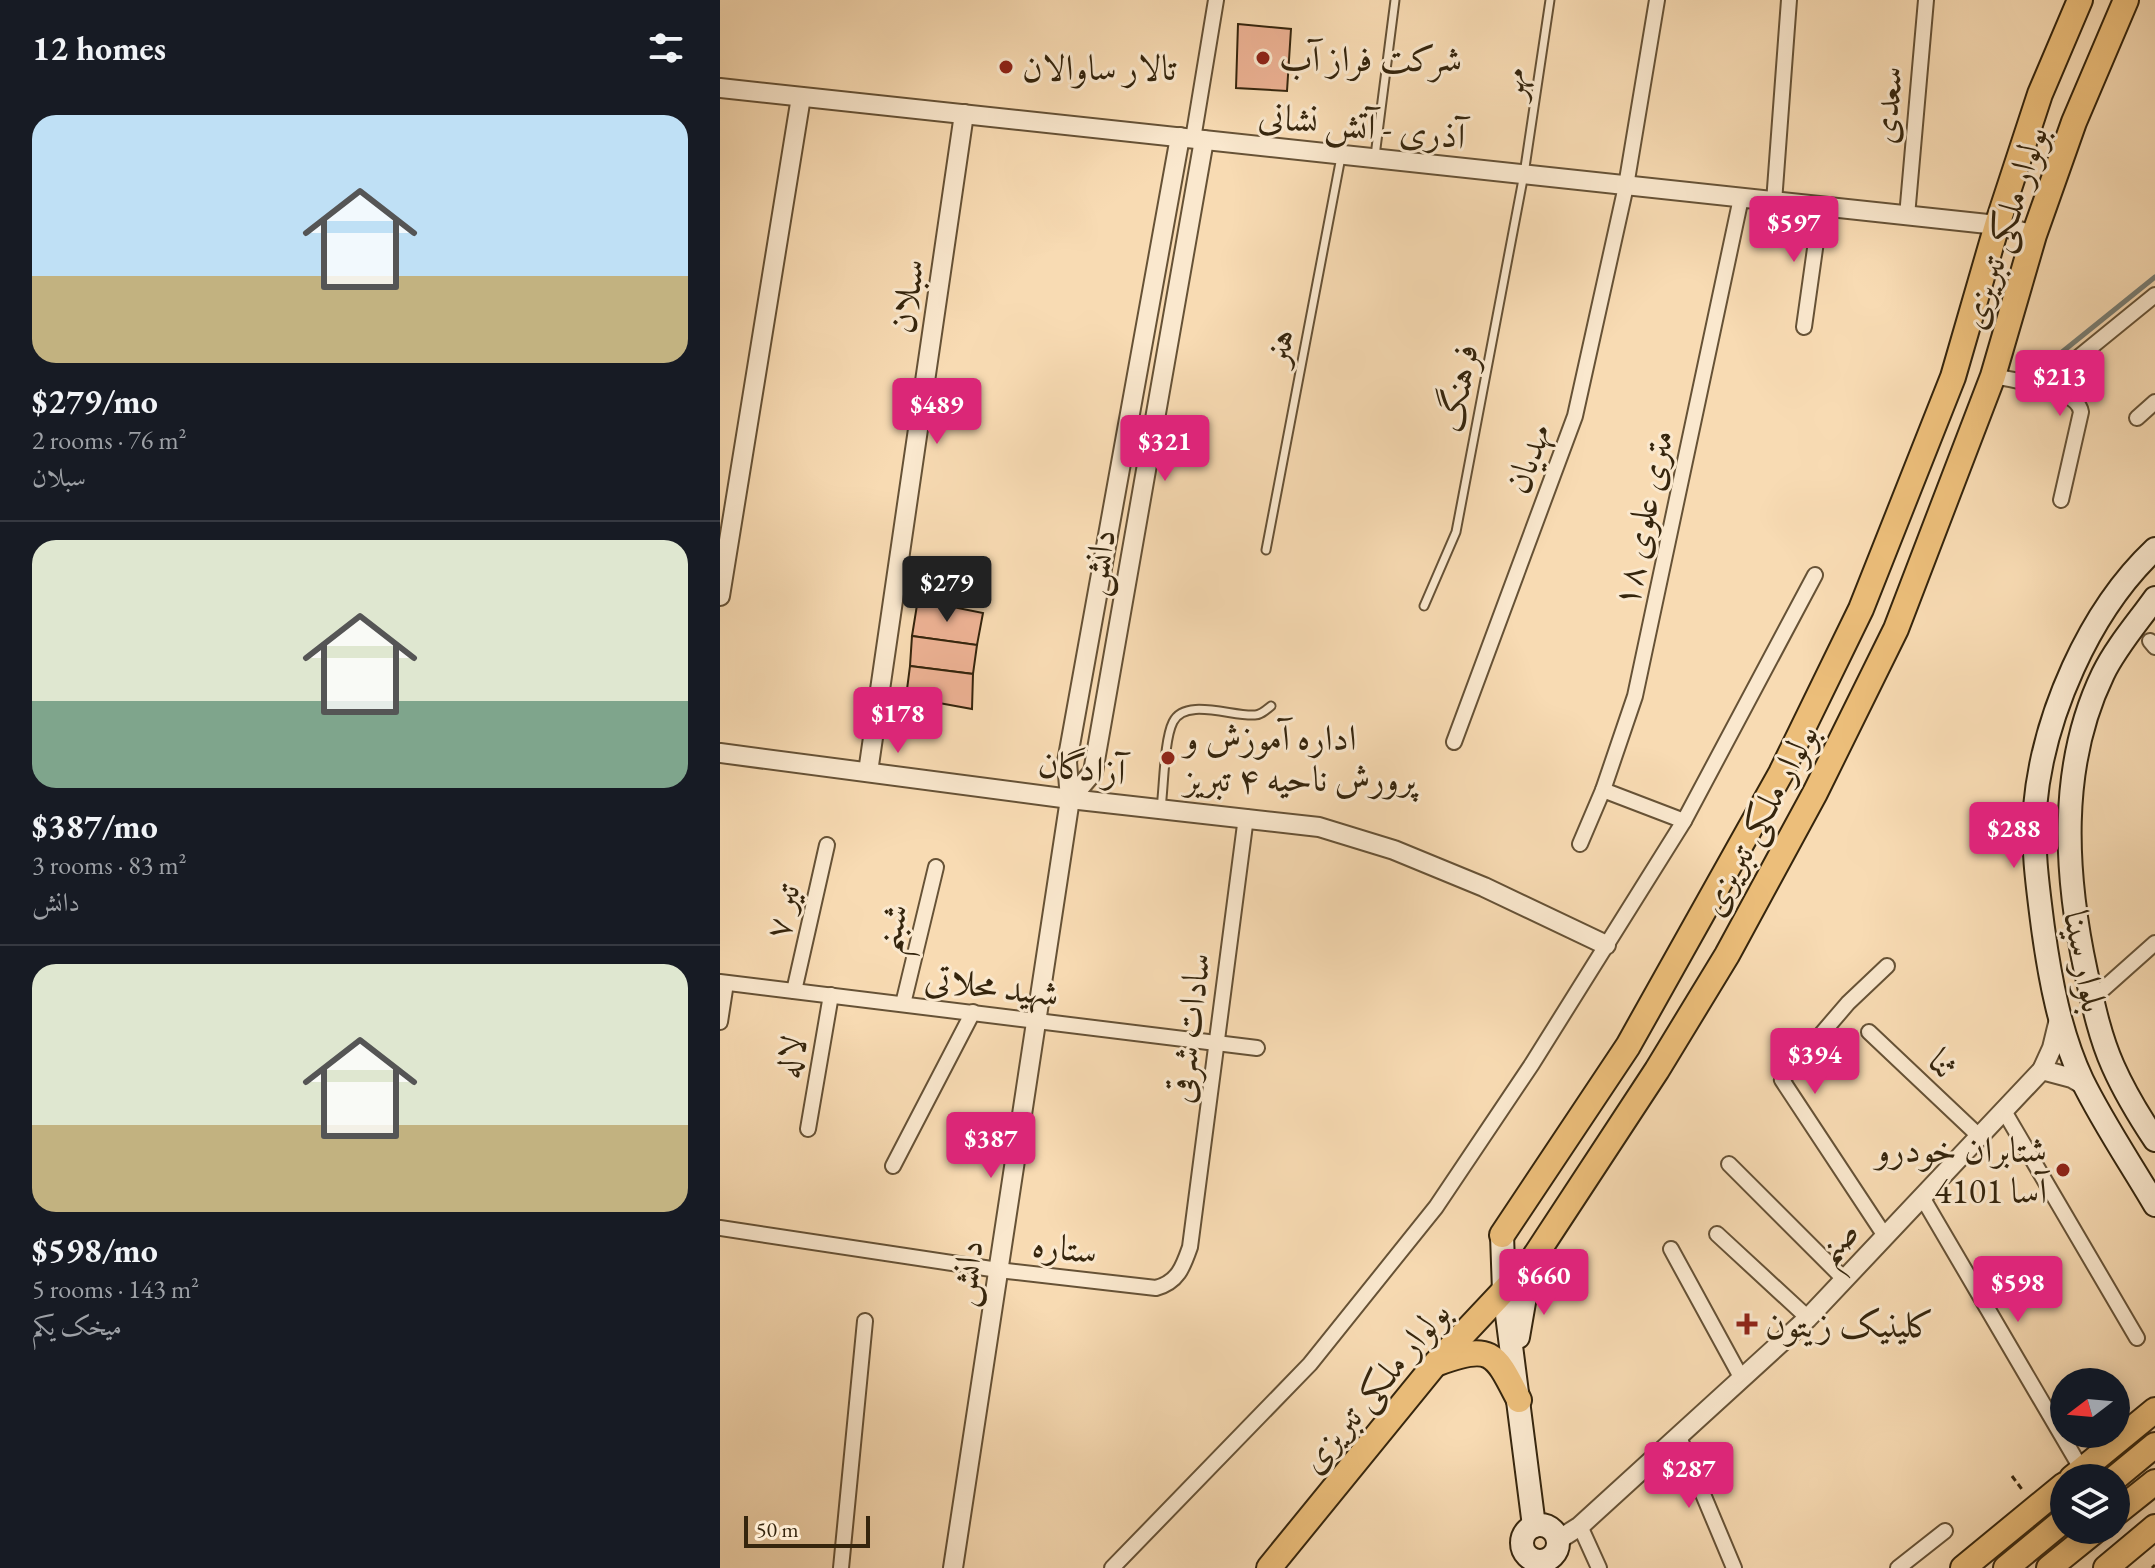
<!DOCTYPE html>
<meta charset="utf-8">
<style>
:root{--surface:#171b24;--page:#20242c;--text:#f1f3f6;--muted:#9ea1a6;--line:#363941;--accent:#db2777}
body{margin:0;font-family:"EB Garamond",Amiri,serif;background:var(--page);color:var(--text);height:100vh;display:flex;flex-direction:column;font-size:30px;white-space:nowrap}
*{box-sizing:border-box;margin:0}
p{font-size:26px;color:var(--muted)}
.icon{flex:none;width:44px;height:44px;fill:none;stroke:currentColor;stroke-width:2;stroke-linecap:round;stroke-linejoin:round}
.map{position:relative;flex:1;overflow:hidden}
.panel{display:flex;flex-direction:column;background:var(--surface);width:720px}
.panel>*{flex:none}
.needle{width:52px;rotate:254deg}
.controls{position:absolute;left:1330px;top:1368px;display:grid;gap:16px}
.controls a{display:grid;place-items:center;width:80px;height:80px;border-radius:50%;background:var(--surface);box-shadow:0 4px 20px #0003;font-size:40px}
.scale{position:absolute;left:24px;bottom:20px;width:126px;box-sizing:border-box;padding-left:8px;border:4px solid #35250d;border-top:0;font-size:22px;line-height:28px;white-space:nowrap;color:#35250d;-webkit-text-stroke:6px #fae8ce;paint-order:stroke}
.price{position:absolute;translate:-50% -68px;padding:0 18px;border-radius:8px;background:var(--accent);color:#fff;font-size:26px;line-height:52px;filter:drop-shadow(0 2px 4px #0008)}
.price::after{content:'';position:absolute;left:50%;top:48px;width:24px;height:18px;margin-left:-12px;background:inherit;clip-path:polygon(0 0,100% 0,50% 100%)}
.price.on{background:#222;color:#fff}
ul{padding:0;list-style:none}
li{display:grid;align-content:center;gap:16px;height:424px;padding:0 32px}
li+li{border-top:2px solid var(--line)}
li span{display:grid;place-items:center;height:248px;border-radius:24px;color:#555}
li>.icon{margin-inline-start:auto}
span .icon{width:144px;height:144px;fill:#fffc;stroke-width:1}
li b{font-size:34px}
h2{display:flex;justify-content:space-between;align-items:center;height:96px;padding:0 32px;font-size:34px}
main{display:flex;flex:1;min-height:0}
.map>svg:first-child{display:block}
</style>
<main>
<section class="panel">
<h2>12 homes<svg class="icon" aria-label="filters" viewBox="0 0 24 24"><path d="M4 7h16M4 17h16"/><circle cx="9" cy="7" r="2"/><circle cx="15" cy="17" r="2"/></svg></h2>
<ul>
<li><span style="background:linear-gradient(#bfe0f5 65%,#c2b280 0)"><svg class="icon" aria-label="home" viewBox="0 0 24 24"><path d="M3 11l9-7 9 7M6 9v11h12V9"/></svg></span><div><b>$279/mo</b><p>2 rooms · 76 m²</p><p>سبلان</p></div></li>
<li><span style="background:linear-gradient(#dfe7d0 65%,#7fa58c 0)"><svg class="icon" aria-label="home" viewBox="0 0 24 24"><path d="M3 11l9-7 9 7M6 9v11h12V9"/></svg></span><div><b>$387/mo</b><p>3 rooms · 83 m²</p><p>دانش</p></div></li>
<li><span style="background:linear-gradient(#dfe7d0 65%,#c2b280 0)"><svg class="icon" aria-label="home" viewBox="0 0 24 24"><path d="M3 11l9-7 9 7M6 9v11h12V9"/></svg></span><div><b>$598/mo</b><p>5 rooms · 143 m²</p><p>میخک یکم</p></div></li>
</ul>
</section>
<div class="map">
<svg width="1435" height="1568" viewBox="0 0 1435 1568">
<rect width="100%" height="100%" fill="#f8dbb3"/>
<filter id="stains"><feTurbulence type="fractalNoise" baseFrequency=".0025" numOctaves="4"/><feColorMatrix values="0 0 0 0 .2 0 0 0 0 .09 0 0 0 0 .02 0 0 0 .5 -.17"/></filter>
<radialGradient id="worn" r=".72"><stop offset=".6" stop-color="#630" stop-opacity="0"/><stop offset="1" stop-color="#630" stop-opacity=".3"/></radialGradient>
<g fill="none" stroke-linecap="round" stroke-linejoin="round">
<polyline stroke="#777d74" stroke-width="5" points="1316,373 1435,277"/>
</g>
<g fill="#edb294" stroke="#35250d" stroke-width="2">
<polygon points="518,24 571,29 567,91 516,88"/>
<polygon points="218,604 263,613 257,645 192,636 197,605"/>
<polygon points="192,636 257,645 253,674 190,666"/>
<polygon points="190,666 253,674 252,709 186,697"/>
</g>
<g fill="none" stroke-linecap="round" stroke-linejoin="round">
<defs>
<g id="service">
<polyline points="655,156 675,0"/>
<polyline points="546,550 621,157"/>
<polyline points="704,606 736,532 804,174 830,0"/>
<path d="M 441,808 C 444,786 444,740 453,722 C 465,697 513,717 535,715 C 541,715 546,710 551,706"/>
</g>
<g id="minor">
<polyline points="473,139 496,0"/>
<polyline points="1054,202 1069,0"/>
<polyline points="1187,216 1206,0"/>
<polyline points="1084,327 1101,206"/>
<path d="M 1273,376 C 1294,380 1358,389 1361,412 L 1341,500"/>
<polyline points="1322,387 1435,295"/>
<polyline points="1417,418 1435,402"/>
<polyline points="1430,641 1435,647"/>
<polyline points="734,742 855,416 906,186 937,0"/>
<polyline points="883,790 964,821"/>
<polyline points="860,844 883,790 915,696 1021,198"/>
<polyline points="0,982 537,1048"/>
<polyline points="74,991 107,845"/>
<polyline points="1372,999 1435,943"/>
<polyline points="183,1004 216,867"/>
<polyline points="0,1022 6,983"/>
<polyline points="1149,1032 1259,1136"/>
<polyline points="1284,1111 1417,1338"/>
<polyline points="88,1129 111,995"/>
<polyline points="1009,1164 1124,1279"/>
<polyline points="173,1166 253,1012"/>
<polyline points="1202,1197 1362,1470"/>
<path d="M 0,1228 L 278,1270 L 436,1288 C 458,1282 463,1267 470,1247 L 526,817"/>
<polyline points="997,1234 1088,1318"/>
<polyline points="1165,1236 1062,1080 1128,1003 1167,966"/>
<polyline points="951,1249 1022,1379"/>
<polyline points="959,1437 1014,1568"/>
<polyline points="860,1526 879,1568"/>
<polyline points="121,1568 145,1321"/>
<polyline points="392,1568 590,1364 716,1207 812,1064 964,821 1095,575"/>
<polyline points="1178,1568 1225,1531"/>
</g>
<g id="tertiary">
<polyline points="0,88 1277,225 1314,235"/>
<polyline points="0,596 81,97"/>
<polyline points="0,753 350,799 599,827 674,850 764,887 886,945"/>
<polyline points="148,772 244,114"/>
<polyline points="350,799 373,772 484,140"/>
<polyline points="1322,1070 1352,1078 1367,1087"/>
<polyline points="838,1540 860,1526 1088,1318 1322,1070 1332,1048 1340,1015"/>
<polyline points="233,1568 350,799 347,762 460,137"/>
</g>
<g id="secondary">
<path d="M 1435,549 C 1369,611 1323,717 1315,807 C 1312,847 1318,889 1323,928 C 1330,979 1340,1033 1362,1080 C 1383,1123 1411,1164 1435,1205"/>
<path d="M 1435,598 C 1418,622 1396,647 1383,674 C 1338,767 1345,875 1366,972 C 1373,1004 1380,1037 1393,1066 C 1405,1093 1419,1116 1435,1140"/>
<polyline points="782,1235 784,1291 814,1526"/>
<polyline points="798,1337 811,1262"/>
<circle cx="820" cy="1543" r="18"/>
</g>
<g id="primary">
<polyline points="782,1235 908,1046 1061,773 1141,609 1233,377 1277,225 1320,94 1360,0"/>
<path d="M 718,1363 C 772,1343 775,1353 799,1400"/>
<polyline points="549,1568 716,1363 811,1262 937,1070 1007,955 1095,793 1176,629 1273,376 1314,235 1354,122 1406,0"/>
</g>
<g id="trunk">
<polyline points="1352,1478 1435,1410"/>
<polyline points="1395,1478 1435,1445"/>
<polyline points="1396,1513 1435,1482"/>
<polyline points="1243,1568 1344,1485"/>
<polyline points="1286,1568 1344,1520"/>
<polyline points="1329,1568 1376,1530"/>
<polyline points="1386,1568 1435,1527"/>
</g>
</defs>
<use href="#service" stroke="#665236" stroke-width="11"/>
<use href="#minor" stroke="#665236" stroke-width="18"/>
<use href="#tertiary" stroke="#665236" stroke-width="22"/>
<use href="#secondary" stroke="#35250d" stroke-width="26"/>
<use href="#primary" stroke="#35250d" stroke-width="28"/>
<use href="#trunk" stroke="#35250d" stroke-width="28"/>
<g stroke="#35250d" stroke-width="3" stroke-dasharray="6 4" stroke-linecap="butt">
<polyline points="1292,1476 1304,1492"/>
<polyline points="1432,1568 1435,1565"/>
</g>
<use href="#service" stroke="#fae8ce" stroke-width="7"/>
<use href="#minor" stroke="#fae8ce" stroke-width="14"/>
<use href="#tertiary" stroke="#fae8ce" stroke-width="18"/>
<use href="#secondary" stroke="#fae8ce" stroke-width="22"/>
<use href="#primary" stroke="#ecbe7a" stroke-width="24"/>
<use href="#trunk" stroke="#ecbe7a" stroke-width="24"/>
</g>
<g fill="#8f2418" stroke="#fae8ce" stroke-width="3">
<circle cx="543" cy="58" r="8"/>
<circle cx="286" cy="67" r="8"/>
<circle cx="448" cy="758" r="8"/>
<circle cx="1343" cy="1170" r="8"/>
<path d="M1023 1312h8v8h8v8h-8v8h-8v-8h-8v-8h8z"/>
</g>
<g text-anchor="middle" stroke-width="6" stroke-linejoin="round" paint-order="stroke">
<g font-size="36" fill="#35250d" stroke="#fae8ce" text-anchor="start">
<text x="559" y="71">شرکت فراز آب</text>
<text x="302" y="80">تالار ساوالان</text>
<text x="464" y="750">اداره آموزش و<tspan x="464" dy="41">پرورش ناحیه ۴ تبریز</tspan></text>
<text x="1327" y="1162" text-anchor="end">شتابران خودرو<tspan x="1327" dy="41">4101 آسا</tspan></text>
<text x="1045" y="1337">کلینیک زیتون</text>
</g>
<g font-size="36" fill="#35250d" stroke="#fae8ce">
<text transform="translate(791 83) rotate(-82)" y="13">مهر</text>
<text transform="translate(1166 105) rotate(-85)" y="13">سعدی</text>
<text transform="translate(642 125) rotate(6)" y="13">آذرى - آتش نشانى</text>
<text transform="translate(1283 227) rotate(-72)" y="13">بولوار ملکی تبریزی</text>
<text transform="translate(186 296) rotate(-82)" y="13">سبلان</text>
<text transform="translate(558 347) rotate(-79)" y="13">هنر</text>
<text transform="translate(737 388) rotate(-79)" y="13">فرهنگ</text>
<text transform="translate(807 458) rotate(-70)" y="13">مهدیان</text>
<text transform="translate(922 518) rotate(-78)" y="13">۱۸ متری علوی</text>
<text transform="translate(377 562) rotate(-80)" y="13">دانش</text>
<text transform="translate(362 767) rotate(6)" y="13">آزادگان</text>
<text transform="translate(1038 819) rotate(-62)" y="13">بولوار ملکی تبریزی</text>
<text transform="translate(61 911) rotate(-77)" y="13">۷ تیر</text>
<text transform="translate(170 928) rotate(-76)" y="13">شبنم</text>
<text transform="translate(1366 961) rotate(79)" y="13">بلوار سینا</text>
<text transform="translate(272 985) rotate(7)" y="13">شهید محلاتی</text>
<text transform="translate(468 1028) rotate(-83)" y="13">سادات شرقی</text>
<text transform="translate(70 1057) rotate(-80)" y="13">لاله</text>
<text transform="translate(1224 1063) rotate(43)" y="13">ثنا</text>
<text transform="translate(1116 1241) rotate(-47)" y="13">صنم</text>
<text transform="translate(345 1247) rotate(7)" y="13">ستاره</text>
<text transform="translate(245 1273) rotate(-81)" y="13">دانش</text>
<text transform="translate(654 1386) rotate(-50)" y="13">بولوار ملکی تبریزی</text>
</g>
</g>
<rect width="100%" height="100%" filter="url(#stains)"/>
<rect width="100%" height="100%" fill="url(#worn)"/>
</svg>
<div class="controls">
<a><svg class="needle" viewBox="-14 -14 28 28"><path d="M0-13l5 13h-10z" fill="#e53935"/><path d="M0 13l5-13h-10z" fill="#9ea1a6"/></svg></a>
<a><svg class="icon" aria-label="layers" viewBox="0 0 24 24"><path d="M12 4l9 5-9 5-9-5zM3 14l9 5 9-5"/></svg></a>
</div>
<div class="scale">50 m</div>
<b class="price" style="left:1074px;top:264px">$597</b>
<b class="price" style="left:1340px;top:418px">$213</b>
<b class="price" style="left:217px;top:446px">$489</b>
<b class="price" style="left:445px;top:483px">$321</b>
<b class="price on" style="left:227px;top:624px">$279</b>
<b class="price" style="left:178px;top:755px">$178</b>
<b class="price" style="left:1294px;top:870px">$288</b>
<b class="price" style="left:1095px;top:1096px">$394</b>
<b class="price" style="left:271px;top:1180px">$387</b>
<b class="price" style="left:824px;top:1317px">$660</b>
<b class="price" style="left:1298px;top:1324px">$598</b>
<b class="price" style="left:969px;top:1510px">$287</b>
</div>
</main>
